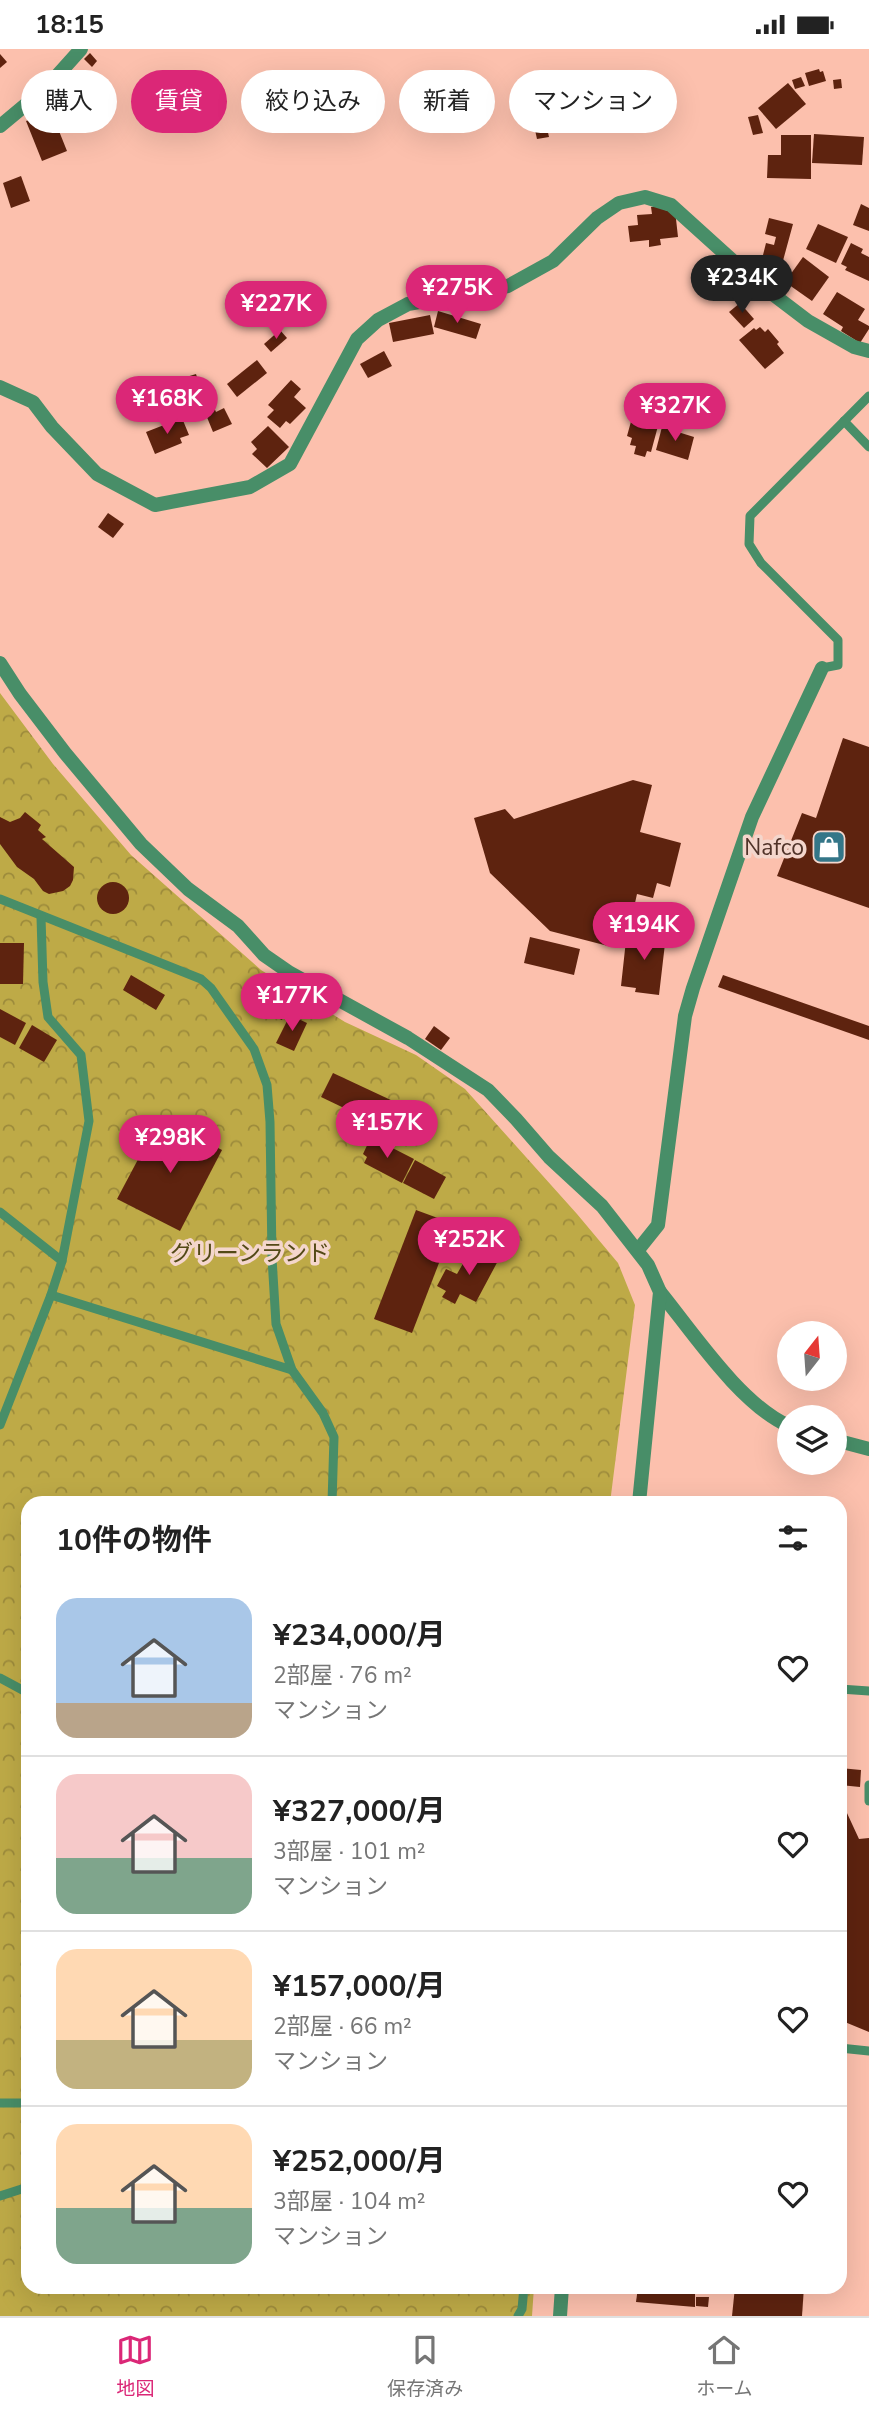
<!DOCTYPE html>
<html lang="ja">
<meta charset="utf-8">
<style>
:root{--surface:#fff;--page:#f6f6f6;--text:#222;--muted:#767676;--line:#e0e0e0;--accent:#db2777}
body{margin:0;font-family:"Nunito Sans","Noto Sans JP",sans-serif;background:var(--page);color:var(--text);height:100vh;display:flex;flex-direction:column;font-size:26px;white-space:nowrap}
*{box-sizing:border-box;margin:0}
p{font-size:23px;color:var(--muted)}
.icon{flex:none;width:38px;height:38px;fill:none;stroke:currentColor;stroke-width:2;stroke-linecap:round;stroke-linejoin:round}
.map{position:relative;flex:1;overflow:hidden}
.sheet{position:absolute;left:21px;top:1447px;width:826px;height:798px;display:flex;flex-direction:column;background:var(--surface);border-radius:21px;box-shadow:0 7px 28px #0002}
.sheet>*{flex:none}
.banner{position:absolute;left:21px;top:21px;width:828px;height:63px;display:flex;gap:14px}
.needle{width:46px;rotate:17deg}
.controls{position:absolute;left:777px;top:1272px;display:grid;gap:14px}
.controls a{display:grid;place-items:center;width:70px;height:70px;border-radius:50%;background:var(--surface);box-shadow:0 7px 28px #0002;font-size:35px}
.price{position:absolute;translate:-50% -60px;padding:0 16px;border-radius:24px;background:var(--accent);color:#fff;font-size:23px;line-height:46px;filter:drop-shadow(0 2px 4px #0008)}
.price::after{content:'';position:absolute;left:50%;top:42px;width:21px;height:16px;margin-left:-10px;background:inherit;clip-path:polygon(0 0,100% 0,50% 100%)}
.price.current{background:#222;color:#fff}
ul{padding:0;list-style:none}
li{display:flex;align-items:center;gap:21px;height:175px;padding:0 35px}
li+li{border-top:2px solid var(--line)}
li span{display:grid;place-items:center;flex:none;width:196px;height:140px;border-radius:21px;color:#555}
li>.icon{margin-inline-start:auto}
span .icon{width:84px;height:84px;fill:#fffc;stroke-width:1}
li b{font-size:30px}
h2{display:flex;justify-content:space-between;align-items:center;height:84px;padding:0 35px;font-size:30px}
.pill{padding:0 24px;border-radius:32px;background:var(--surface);box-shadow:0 7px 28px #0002;font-size:24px;line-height:63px}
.pill.current{background:var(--accent);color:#fff}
.status{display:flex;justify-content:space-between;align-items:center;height:49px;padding:0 35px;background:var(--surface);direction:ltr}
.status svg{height:19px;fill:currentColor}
.tabs{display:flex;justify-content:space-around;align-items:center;height:98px;border-top:2px solid var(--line);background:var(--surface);font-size:19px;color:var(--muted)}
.tabs a{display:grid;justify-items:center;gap:4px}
.tabs .current{color:var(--accent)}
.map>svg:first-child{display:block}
</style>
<div class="status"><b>18:15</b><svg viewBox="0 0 49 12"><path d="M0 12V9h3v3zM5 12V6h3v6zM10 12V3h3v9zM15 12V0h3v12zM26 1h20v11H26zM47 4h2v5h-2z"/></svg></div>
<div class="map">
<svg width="869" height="2267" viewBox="0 0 869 2267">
<defs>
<pattern id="park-crowns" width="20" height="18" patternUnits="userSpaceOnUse" patternTransform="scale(1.75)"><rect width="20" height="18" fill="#beaa47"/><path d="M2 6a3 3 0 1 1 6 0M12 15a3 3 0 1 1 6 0" fill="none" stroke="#9d8b3b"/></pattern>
</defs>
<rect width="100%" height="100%" fill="#fcc0ad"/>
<polygon fill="url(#park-crowns)" points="0,644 53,715 131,806 261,921 345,973 416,1006 465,1040 577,1165 618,1214 635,1256 610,1454 28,1454 28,2238 534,2238 532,2267 0,2267"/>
<g fill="#5e230f">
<polygon points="90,4 97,12 92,18 84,10"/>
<polygon points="0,5 7,13 0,19"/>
<polygon points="819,20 820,23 823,22 826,32 809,37 805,24"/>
<polygon points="801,28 805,37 795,40 792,31"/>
<polygon points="841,30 842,39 834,40 833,31"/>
<polygon points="85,32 90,73 60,77 56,35"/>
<polygon points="788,34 806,55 776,80 758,59"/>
<polygon points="47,52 67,102 42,112 26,72 39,67 35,56"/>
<polygon points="758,66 763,84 753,86 748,68"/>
<polygon points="547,79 549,88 537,90 535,81"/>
<polygon points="814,85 864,88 862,116 812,114"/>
<polygon points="781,86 811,86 811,130 767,129 768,106 781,106"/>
<polygon points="21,127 30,152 11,159 3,134"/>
<polygon points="861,155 869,159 869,182 853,176"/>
<polygon points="665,157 666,162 675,161 678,188 660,190 661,196 649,198 649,191 630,193 628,177 638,176 637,166 652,165 651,158"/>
<polygon points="769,169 793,175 781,219 761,214 766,194 774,196 776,188 765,185"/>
<polygon points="818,175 848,188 836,214 806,200"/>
<polygon points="851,194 863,200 861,204 869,208 869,232 845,221 847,218 841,215"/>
<polygon points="803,208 829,228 812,252 785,233"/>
<polygon points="837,243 865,260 858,271 869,277 869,280 860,294 841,282 843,278 823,265"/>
<polygon points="740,254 754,270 744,279 729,263"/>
<polygon points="438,262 481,275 476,290 434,278"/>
<polygon points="430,266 434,285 393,293 389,274"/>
<polygon points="760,278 765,283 768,280 779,293 777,295 784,304 765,320 739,291 754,279 756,281"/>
<polygon points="280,281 287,289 271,303 264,295"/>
<polygon points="384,302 392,317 368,329 360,315"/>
<polygon points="257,311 267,324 237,348 227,335"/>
<polygon points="196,325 204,350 159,364 151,339"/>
<polygon points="291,331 301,340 294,348 306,359 290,375 286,372 280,379 267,368 274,361 268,356"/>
<polygon points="211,352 216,363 224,359 232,375 213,383 202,356"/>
<polygon points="182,369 189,386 180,389 182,394 155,405 146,383"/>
<polygon points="632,369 658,377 651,403 647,402 645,408 634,405 636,397 630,396 632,389 627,387"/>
<polygon points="268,377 289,398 267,419 252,405 257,400 251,393"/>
<polygon points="662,378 694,388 688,411 656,401"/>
<polygon points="108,464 124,475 113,489 98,478"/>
<polygon points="843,689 869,698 869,859 777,827 802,764 816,769"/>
<polygon points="633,731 652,736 640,783 681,794 670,838 657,834 653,849 637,845 633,863 622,860 612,898 550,882 490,824 474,769 505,760 514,770"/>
<polygon points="25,763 41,776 38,781 46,788 42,790 74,818 73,831 70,837 63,842 49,845 43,842 34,830 17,818 0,795 0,768 10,773 20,769"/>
<circle cx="113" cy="849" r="16"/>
<polygon points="627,882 666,886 659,946 635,943 636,939 621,937"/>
<polygon points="530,888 580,900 574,926 524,914"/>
<polygon points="0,894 24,894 23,935 0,935"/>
<polygon points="131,926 165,946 156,961 123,941"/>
<polygon points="723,926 869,977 869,991 718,938"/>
<polygon points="271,958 285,964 282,971 268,965"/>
<polygon points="0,960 26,974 15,996 0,988"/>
<polygon points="290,966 307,974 294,1002 276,994"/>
<polygon points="32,976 57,991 44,1013 19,999"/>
<polygon points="434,977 450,989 441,1001 425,990"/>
<polygon points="333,1024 425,1067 413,1092 321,1048"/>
<polygon points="160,1069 222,1101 180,1182 117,1150"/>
<polygon points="371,1088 414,1110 402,1134 364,1114 367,1108 363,1105"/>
<polygon points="415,1111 446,1128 434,1150 403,1134"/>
<polygon points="416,1161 454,1175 412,1284 374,1270"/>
<polygon points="479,1197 500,1208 476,1253 460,1245 455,1255 442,1248 446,1242 437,1237 446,1220 457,1225 465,1211 470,1214"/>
<polygon points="840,1719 861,1721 860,1738 840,1736"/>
<polygon points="840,1749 859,1790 869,1789 869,1983 840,1971 840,1780 844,1780 840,1769"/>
<polygon points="638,2238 695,2238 695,2258 636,2253"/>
<polygon points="735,2238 804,2238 802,2267 732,2267"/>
<polygon points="696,2248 709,2248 708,2258 696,2257"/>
</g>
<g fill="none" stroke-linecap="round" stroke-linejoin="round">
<g stroke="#488e68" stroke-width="9">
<polyline points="844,372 869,398"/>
<polyline points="822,619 838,616 838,591 761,514 749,495 750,467 869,347"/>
<polyline points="0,850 201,930 211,939 254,1000 267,1036 270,1073 272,1209 276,1275 292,1321 323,1364 334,1388 332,1454"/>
<polyline points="0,1163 62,1212"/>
<polyline points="51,1246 292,1321"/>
<polyline points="0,1376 51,1246 62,1212 89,1072 81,1006 48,968 43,933 41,868"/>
<polyline points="0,1629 28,1644"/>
<polyline points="840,1640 869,1642"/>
<polyline points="869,1736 869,1752"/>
<polyline points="840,1999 869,2002"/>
<polyline points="0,2054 28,2054"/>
<polyline points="0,2147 28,2138"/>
<polyline points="518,2267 522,2260 524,2238"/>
</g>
<g stroke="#488e68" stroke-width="14">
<polyline points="0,77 47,38 81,0"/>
<polyline points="0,338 33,353 52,378 97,425 155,456 250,438 290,415 357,290 378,271 408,255 508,237 553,212 597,169 619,154 645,148 671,156 754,231 808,272 854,298 869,302"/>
<polyline points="638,1201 658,1176 685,967 693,939 752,768 822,619"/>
<path d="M 660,1243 C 694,1285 741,1356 789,1377"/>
<polyline points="835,1391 869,1400"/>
</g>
<g stroke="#488e68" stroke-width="14">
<polyline points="0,614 20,645 65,704 141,795 188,840 238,877 264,906 290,924 408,989 488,1041 516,1070 549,1108 602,1157 648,1216 660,1243 639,1454"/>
<polyline points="560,2267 562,2238"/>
</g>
</g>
<defs>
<symbol id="shop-square" viewBox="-11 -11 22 22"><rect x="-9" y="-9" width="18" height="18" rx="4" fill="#347688" stroke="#f4d6cc"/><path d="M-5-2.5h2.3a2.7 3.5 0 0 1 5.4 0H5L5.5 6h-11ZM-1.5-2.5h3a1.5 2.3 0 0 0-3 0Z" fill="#fff"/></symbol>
</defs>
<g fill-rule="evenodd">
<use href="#shop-square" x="810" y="779" width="38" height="38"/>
</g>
<g text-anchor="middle" stroke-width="7" stroke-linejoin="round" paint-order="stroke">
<g font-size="23" fill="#503329" stroke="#f4d6cc" text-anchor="end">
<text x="804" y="806">Nafco</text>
</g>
<g font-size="23" fill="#534916" stroke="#f4d6cc">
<text x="250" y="1212">グリーンランド</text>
</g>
</g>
</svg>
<div class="controls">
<a><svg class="needle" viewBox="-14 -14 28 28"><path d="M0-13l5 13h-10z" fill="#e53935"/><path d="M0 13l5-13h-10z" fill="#767676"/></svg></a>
<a><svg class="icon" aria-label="layers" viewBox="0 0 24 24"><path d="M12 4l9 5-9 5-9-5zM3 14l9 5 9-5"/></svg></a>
</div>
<b class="price current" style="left:742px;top:266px">¥234K</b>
<b class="price" style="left:457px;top:276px">¥275K</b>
<b class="price" style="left:276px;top:292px">¥227K</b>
<b class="price" style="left:167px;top:387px">¥168K</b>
<b class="price" style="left:675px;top:394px">¥327K</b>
<b class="price" style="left:644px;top:913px">¥194K</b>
<b class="price" style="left:292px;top:984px">¥177K</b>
<b class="price" style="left:387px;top:1111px">¥157K</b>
<b class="price" style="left:170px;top:1126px">¥298K</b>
<b class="price" style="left:469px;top:1228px">¥252K</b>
<div class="banner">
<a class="pill">購入</a>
<a class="pill current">賃貸</a>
<a class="pill">絞り込み</a>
<a class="pill">新着</a>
<a class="pill">マンション</a>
</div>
<section class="sheet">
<h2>10件の物件<svg class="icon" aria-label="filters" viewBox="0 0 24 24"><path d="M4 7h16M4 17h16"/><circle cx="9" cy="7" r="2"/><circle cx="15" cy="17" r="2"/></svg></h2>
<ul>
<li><span style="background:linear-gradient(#a9c7e8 75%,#b9a48a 0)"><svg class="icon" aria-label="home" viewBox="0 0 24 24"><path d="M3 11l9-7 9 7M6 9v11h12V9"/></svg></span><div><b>¥234,000/月</b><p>2部屋 · 76 m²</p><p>マンション</p></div><svg class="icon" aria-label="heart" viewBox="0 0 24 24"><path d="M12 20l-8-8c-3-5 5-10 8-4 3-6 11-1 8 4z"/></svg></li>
<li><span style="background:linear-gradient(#f6c9c9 60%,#7fa58c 0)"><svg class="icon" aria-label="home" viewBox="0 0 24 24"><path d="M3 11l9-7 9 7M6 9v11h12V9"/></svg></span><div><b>¥327,000/月</b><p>3部屋 · 101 m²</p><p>マンション</p></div><svg class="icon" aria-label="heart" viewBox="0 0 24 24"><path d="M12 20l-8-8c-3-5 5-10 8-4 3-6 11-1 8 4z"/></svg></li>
<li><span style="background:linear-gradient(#ffd9b3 65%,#c2b280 0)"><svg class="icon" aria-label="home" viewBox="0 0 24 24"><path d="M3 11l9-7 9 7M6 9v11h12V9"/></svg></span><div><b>¥157,000/月</b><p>2部屋 · 66 m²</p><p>マンション</p></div><svg class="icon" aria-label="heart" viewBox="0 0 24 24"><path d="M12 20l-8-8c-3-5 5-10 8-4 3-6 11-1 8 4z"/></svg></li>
<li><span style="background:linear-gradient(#ffd9b3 60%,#7fa58c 0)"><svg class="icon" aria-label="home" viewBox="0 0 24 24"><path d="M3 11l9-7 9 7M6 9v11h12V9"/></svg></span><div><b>¥252,000/月</b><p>3部屋 · 104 m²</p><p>マンション</p></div><svg class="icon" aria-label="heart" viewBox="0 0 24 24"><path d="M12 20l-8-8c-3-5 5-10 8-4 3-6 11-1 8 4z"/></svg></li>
</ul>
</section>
</div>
<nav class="tabs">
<a class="current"><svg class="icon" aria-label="map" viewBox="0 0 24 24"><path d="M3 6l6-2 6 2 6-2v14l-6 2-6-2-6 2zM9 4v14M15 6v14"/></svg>地図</a>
<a><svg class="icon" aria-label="saved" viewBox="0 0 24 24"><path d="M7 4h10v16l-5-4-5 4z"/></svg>保存済み</a>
<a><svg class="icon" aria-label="home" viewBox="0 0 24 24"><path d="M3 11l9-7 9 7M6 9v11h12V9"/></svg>ホーム</a>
</nav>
